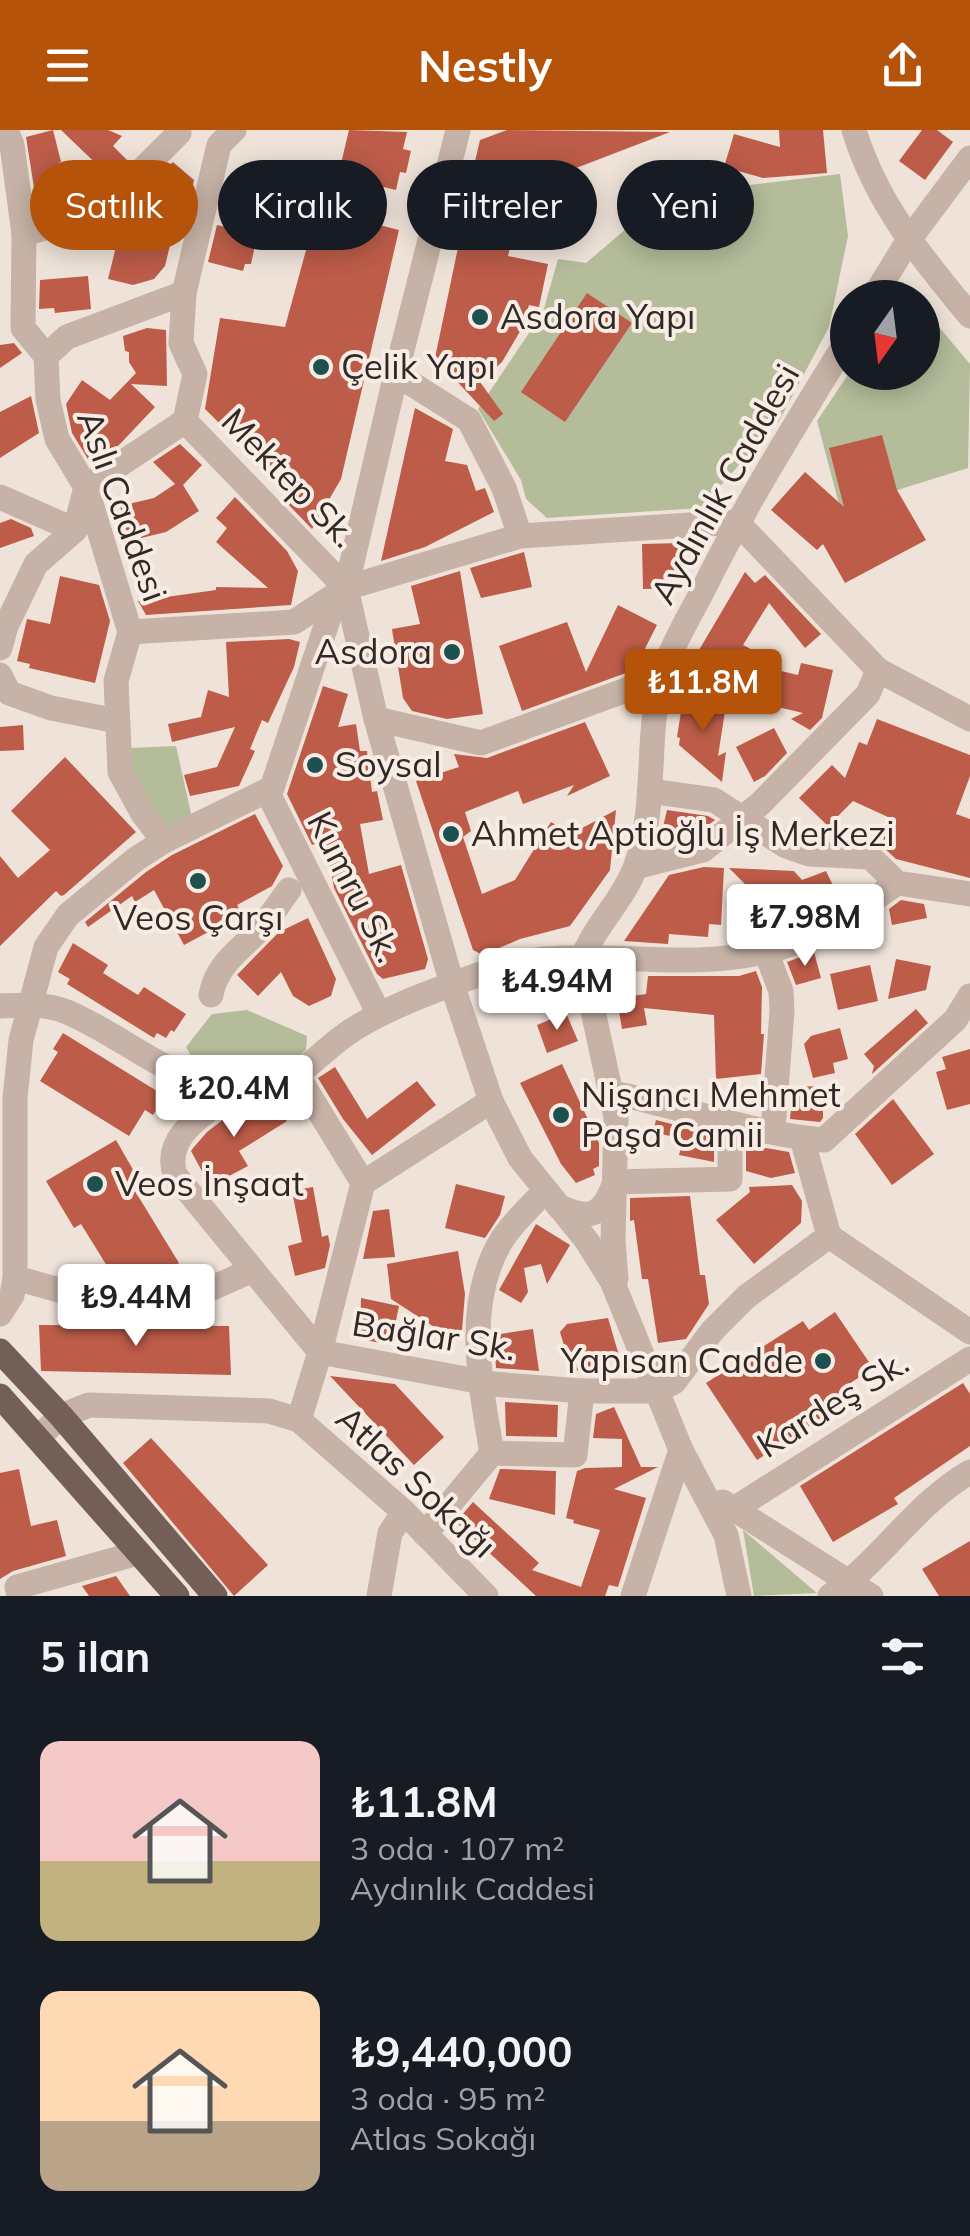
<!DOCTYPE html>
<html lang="tr">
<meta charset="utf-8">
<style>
:root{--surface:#171b24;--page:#242831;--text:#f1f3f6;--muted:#9ea1a6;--accent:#b45309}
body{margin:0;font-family:Mulish,sans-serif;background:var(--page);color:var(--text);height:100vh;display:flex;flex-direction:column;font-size:38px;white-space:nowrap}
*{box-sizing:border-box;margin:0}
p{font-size:32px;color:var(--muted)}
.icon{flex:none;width:55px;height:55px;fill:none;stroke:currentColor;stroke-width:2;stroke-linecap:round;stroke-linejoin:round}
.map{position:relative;height:1466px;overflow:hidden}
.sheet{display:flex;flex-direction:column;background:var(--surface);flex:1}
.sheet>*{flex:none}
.banner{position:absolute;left:30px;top:30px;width:910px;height:90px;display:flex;gap:20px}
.needle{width:65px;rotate:194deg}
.controls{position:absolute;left:830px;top:150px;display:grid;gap:20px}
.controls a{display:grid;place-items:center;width:110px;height:110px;border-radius:50%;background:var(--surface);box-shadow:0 5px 25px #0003;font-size:50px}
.price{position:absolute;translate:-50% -85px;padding:0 22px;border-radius:10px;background:#fff;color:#222;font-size:32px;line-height:65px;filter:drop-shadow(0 2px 5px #0008)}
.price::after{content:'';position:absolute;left:50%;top:60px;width:30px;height:22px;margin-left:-15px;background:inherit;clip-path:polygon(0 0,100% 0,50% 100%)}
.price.active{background:var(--accent);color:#fff}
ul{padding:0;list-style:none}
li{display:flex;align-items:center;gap:30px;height:250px;padding:0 40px}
li span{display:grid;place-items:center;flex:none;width:280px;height:200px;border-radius:20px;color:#555}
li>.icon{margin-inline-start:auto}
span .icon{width:120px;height:120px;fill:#fffc;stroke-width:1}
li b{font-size:42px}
h2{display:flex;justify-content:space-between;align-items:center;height:120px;padding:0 40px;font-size:42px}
.pill{padding:0 35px;border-radius:45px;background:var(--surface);box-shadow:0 5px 25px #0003;font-size:35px;line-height:90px}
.pill.active{background:var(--accent);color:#fff}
header{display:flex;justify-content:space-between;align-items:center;height:130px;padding:0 40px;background:var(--accent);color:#fff;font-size:45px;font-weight:700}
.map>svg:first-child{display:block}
</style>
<header><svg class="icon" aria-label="menu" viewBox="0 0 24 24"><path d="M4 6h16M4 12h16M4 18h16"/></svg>Nestly<svg class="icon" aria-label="share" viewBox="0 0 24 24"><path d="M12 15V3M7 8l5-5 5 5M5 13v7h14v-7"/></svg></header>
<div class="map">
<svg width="970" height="1466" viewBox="0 0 970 1466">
<rect width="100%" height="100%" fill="#efe3d9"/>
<g fill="#b4bc9a">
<polygon points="840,44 848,106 829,197 779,291 700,378 547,388 526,369 521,350 478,279 543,182 558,129 586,133 666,65"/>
<polygon points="923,178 970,234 968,338 840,378 817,291 849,243 922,242"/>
<polygon points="176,616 192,688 166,700 132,651 130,618"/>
<polygon points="247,880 307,906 306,920 288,936 267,947 212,945 195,933 186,917 212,884"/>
<polygon points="743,1400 817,1463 754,1466"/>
</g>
<g fill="#bc5c49">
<polygon points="53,0 61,32 58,33 62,47 53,49 58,77 38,83 26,7"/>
<polygon points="61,0 108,0 122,6 113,16 128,31 111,48"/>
<polygon points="349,0 407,2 403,19 411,21 406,43 400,42 396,60 338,46"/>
<polygon points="507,0 670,2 524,58 508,126 548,134 539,177 529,175 522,198 502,232 480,252 503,284 494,291 435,228 460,108 457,108 480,10"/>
<polygon points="779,0 823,0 827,43 763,48 724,37 734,4 780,17"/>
<polygon points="922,0 937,0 953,12 925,50 899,31"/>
<polygon points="173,32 194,50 192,60 180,74 165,136 154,149 133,155 108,149 125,80"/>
<polygon points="356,89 399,100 341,349 312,399 283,369 289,362 205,279 220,188 285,197 314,91 353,101"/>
<polygon points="217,95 254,104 253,110 256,111 251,134 245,134 243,141 208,132"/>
<polygon points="88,146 91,179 55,183 54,178 39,179 40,150"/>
<polygon points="587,163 632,193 565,292 521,262"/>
<polygon points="147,198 166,200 167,256 131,254 155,277 119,315 91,334 72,303 66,274 82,250 110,270 136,243 129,232 129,222 125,221 123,206"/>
<polygon points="14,213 22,223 0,238 0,215"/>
<polygon points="31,266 39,303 0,328 0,282"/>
<polygon points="415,278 453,299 445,331 467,335 476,361 485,358 494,382 425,417 381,431"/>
<polygon points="882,305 897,360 926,410 845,453 823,414 817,420 771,380 805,342 844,377 829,318"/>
<polygon points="180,314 202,335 183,355 199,381 166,402 129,411 120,376 154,368 175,354 153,332"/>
<polygon points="235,367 287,421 298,441 291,475 146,485 138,471 216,460 216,457 268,458 216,412 227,398 216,388"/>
<polygon points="11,389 31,398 34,406 0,418 0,393"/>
<polygon points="683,413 684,458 643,459 642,414"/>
<polygon points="524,422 532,457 481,468 470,438"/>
<polygon points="460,441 483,584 447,589 412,581 403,568 392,499 420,494 411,456"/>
<polygon points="745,442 755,453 765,445 821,504 805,518 769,473 743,515 758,523 752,534 798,545 801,533 833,540 822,588 810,600 791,589 803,583 765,574 692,532"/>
<polygon points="60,446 99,455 110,491 95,553 29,538 30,534 17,531 27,489 50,494"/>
<polygon points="618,475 657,495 634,540 522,581 499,516 567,492 586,542"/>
<polygon points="289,509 300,512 294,537 268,593 262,590 250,619 255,621 239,656 190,666 184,645 217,637 235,597 172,612 168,594 201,587 208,560 229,567 226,512"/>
<polygon points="323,556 348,564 338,597 356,594 360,621 367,621 372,662 377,661 383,690 360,694 369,744 401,735 428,829 425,839 383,849 377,844 334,758 326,710 312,715 287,664"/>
<polygon points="683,569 726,575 718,626 726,622 722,652 679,615 680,608 677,607"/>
<polygon points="877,589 970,625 970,646 956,684 970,689 970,748 896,729 882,716 888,687 853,671 828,696 799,668 832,635 845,648 859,612 867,615"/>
<polygon points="585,592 610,646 567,666 574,655 523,674 518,661 465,682 471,701 463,707 482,764 515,750 551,692 571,704 616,680 610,740 570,796 520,809 483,825 473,820 416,651 459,637 454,624 487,628"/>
<polygon points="23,595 24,620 0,621 0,597"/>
<polygon points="774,598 787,623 765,646 754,652 736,617"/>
<polygon points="65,627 136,702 64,765 61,766 56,761 0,816 0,726 18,748 50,720 11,681"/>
<polygon points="667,680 708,686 715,690 696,704 663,697"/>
<polygon points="255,684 283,736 272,756 237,775 242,784 184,815 154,760 135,772 132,766 88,797 85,792 146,742 172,725"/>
<polygon points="704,737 724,738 721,795 709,794 708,807 669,804 668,814 624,811 669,745"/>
<polygon points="729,738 794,741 802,750 826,741 839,768 775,798 764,765 764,773"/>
<polygon points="901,770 924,774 927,788 892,795 889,779"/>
<polygon points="308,788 336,849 331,866 309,876 293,866 281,842 258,866 237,845 279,802"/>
<polygon points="73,813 108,835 103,843 138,865 144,857 186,884 174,902 171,900 166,908 157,903 154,908 67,854 70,849 58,842"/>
<polygon points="814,822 821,848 796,855 787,832"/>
<polygon points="896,829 931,836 926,860 888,869"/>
<polygon points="870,835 878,871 838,880 830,844"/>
<polygon points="756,841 762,857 761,904 764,904 761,944 716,949 714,885 644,878 647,895 622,899 618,875 613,874 613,869 646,864 648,846 739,846"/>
<polygon points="916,879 928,893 872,944 874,936 864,924"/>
<polygon points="566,883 578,911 547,923 537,895"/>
<polygon points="840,898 848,929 833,933 835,943 813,948 804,914 811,906"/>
<polygon points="63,903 165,966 153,985 145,980 129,1006 40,951 58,922 53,919"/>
<polygon points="970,919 970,974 947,980 936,942 946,939 942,927"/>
<polygon points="562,934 599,1013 599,1036 593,1039 595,1045 576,1053 561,1034 520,953"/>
<polygon points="335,937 367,989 417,951 436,975 372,1025 343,989 318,948"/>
<polygon points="823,956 823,988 820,992 790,989 793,957"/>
<polygon points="893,969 934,1024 892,1055 855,1004"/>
<polygon points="273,973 287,991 239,1021 248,1036 210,1056 191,1021 194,1017 207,1002 241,976"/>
<polygon points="656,990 714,1005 714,1032 679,1025 683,1009 653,1002"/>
<polygon points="116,1010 143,1057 135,1061 179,1133 136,1159 120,1157 81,1094 74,1098 46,1051"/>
<polygon points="766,1018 789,1022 795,1043 771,1048 746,1041 746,1021"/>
<polygon points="456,1054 505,1066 500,1085 485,1108 445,1098"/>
<polygon points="792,1055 802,1071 801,1093 754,1134 716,1090 750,1062 749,1057"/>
<polygon points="313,1057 322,1107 328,1105 330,1115 325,1138 295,1146 288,1116 302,1112 292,1061"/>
<polygon points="690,1066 700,1145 705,1145 709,1174 686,1209 658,1213 648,1149 642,1149 634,1090 630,1091 630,1068"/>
<polygon points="389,1079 395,1127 363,1129 373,1081"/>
<polygon points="536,1094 570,1115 547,1154 541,1134 524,1138 528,1162 521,1173 499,1160"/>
<polygon points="458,1121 465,1164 462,1200 445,1204 391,1169 387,1134"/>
<polygon points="361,1168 399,1176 391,1215 360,1209"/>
<polygon points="835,1182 873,1238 846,1256 853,1267 757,1330 706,1253 803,1191 809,1200"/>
<polygon points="608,1188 620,1229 572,1242 560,1202 567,1194"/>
<polygon points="39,1195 229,1196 231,1245 41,1241"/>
<polygon points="533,1199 539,1241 496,1238 494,1205"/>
<polygon points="330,1246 395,1254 444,1307 414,1335"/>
<polygon points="963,1253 970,1264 970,1316 894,1368 898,1374 833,1412 800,1356"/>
<polygon points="505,1272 558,1275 557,1307 506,1306"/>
<polygon points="614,1277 641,1337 658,1337 614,1359 646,1368 618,1457 609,1455 605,1466 536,1466 456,1392 473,1372 539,1433 532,1440 581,1457 600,1400 573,1393 574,1390 566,1388 577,1341 585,1338 622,1337 622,1309 593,1308 596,1284"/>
<polygon points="151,1308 268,1435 234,1466 123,1333"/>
<polygon points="19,1339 31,1396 57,1390 66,1426 13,1441 0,1449 0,1343"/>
<polygon points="500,1339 556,1341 555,1385 489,1369"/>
<polygon points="970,1411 970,1466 939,1466 922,1439"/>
<polygon points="116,1446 130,1466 89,1466 82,1456"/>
</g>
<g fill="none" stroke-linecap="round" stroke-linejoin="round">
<g stroke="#c6b2a6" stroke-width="25">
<polyline points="6,0 12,15 24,104 23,198 46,226 48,270 57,309 86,357 130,502 116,551 120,642 143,684 164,711"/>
<polyline points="234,0 219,15 184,163 181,213 195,244 185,291 346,458"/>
<polyline points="458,0 396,244 346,458 376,589 452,854 491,971 520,1028 587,1111 612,1151 681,1320 726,1405 739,1466"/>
<path d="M 854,0 C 876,73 922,128 970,186"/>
<polyline points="24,104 78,88 110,72 179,3"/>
<polyline points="873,168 908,111 970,28"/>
<polyline points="46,226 67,207 184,163"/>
<polyline points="396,244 469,290 504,358 520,406"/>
<polyline points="0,367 75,400"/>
<polyline points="130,502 294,492 346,458 520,406 737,392 878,540 970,589"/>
<polyline points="0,518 6,496 36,434 75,400 86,357 185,291"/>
<polyline points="0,545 9,563 51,578 117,591"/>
<polyline points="376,589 481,613 662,547"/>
<polyline points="267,661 379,884"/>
<polyline points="650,661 714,670 786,716 809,724 870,727 897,753 970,764"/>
<polyline points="636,737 703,720 760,674 868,564 878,540"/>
<polyline points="766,822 781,861 782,881 773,1000"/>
<path d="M 211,865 C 216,835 239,821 259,800 C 270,788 279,773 289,760"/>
<path d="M 0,876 C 22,875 46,873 67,882 C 131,909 179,962 253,960 C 297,958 319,920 354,899 C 384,880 417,867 450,855 C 480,844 513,832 545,829 C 618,823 690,839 764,822 C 814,811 856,782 897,753"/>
<polyline points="297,945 363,1053 320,1222 493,1254 582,1261 657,1261 674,1252 713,1200 746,1167 829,1106 802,1008"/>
<path d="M 236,959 C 208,982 162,1004 175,1045 L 320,1222 L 299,1290"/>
<path d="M 613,963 C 684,977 752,1004 824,1010 L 955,890 L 970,866"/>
<polyline points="363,1053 491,971"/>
<path d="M 558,1076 C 591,1092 603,1085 615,1052 L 730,1049 L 730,994"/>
<polyline points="829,1106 970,1202"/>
<path d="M 15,1148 C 52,1157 93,1172 131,1175 C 173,1179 215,1157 252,1140"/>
<path d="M 616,1149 L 613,1111 L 616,987 L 582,830 C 594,796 622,772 635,738 C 658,678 645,611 661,550 C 670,518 688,489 703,460 C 746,373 797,292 848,209"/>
<polyline points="0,1184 12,1165 15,1148 15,968 21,910 46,817 68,785 136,729 164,711 272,658 331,481 343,462"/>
<polyline points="39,1307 61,1286 89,1275 269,1281 299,1290 404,1382 486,1466"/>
<path d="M 492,1323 C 480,1253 463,1171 503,1108 C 514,1091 531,1076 545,1061"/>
<polyline points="723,1372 871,1466"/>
<polyline points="734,1379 970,1229"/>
<polyline points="425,1404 492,1323 575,1325 582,1261"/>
<polyline points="19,1466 17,1457 138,1423"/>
<polyline points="379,1466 390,1403 404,1382"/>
<polyline points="633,1466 681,1320"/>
<path d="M 830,1466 C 881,1431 916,1373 970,1342"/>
</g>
<g stroke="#735f58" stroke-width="25">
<polyline points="0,1221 61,1286 215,1466"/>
<polyline points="0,1266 177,1466"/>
</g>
</g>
<g fill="#1f5050" stroke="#f7ede5" stroke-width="4">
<circle cx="480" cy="187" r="10"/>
<circle cx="321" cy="237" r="10"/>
<circle cx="452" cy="522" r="10"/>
<circle cx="315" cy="635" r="10"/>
<circle cx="451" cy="704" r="10"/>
<circle cx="198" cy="751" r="10"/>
<circle cx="561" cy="985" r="10"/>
<circle cx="95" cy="1054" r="10"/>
<circle cx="823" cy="1231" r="10"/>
</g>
<g text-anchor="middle" stroke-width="8" stroke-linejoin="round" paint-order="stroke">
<g font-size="35" fill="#322926" stroke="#f7ede5" text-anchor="start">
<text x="500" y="199">Asdora Yapı</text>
<text x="341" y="249">Çelik Yapı</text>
<text x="432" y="534" text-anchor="end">Asdora</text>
<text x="335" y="647">Soysal</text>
<text x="471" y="716">Ahmet Aptioğlu İş Merkezi</text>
<text x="198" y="800" text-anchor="middle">Veos Çarşı</text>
<text x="581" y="977">Nişancı Mehmet<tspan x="581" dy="40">Paşa Camii</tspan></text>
<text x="115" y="1066">Veos İnşaat</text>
<text x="803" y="1243" text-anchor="end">Yapısan Cadde</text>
</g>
<g font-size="35" fill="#322926" stroke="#f7ede5">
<text transform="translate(289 348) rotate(46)" y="12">Mektep Sk.</text>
<text transform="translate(725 354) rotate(-61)" y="12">Aydınlık Caddesi</text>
<text transform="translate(122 376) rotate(70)" y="12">Aslı Caddesi</text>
<text transform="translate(354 757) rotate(63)" y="12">Kumru Sk.</text>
<text transform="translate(434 1206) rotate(9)" y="12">Bağlar Sk.</text>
<text transform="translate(833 1274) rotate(-32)" y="12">Kardeş Sk.</text>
<text transform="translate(416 1352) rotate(43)" y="12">Atlas Sokağı</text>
</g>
</g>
</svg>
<div class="controls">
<a><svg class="needle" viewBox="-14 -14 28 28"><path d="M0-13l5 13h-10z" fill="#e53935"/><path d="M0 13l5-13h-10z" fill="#9ea1a6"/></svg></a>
</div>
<b class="price active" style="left:703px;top:604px">₺11.8M</b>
<b class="price" style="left:805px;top:839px">₺7.98M</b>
<b class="price" style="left:557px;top:903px">₺4.94M</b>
<b class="price" style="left:234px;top:1010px">₺20.4M</b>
<b class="price" style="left:136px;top:1219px">₺9.44M</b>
<div class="banner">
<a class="pill active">Satılık</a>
<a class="pill">Kiralık</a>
<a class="pill">Filtreler</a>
<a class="pill">Yeni</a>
</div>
</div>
<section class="sheet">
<h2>5 ilan<svg class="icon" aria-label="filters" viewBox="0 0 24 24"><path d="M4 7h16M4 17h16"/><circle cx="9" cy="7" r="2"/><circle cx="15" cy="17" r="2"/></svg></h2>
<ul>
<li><span style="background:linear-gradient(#f6c9c9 60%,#c2b280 0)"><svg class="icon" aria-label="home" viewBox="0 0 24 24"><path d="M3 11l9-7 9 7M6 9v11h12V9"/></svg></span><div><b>₺11.8M</b><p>3 oda · 107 m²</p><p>Aydınlık Caddesi</p></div></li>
<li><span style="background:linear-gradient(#ffd9b3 65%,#b9a48a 0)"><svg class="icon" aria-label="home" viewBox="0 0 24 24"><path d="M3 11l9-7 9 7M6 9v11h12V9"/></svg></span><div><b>₺9,440,000</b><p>3 oda · 95 m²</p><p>Atlas Sokağı</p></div></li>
</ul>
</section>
